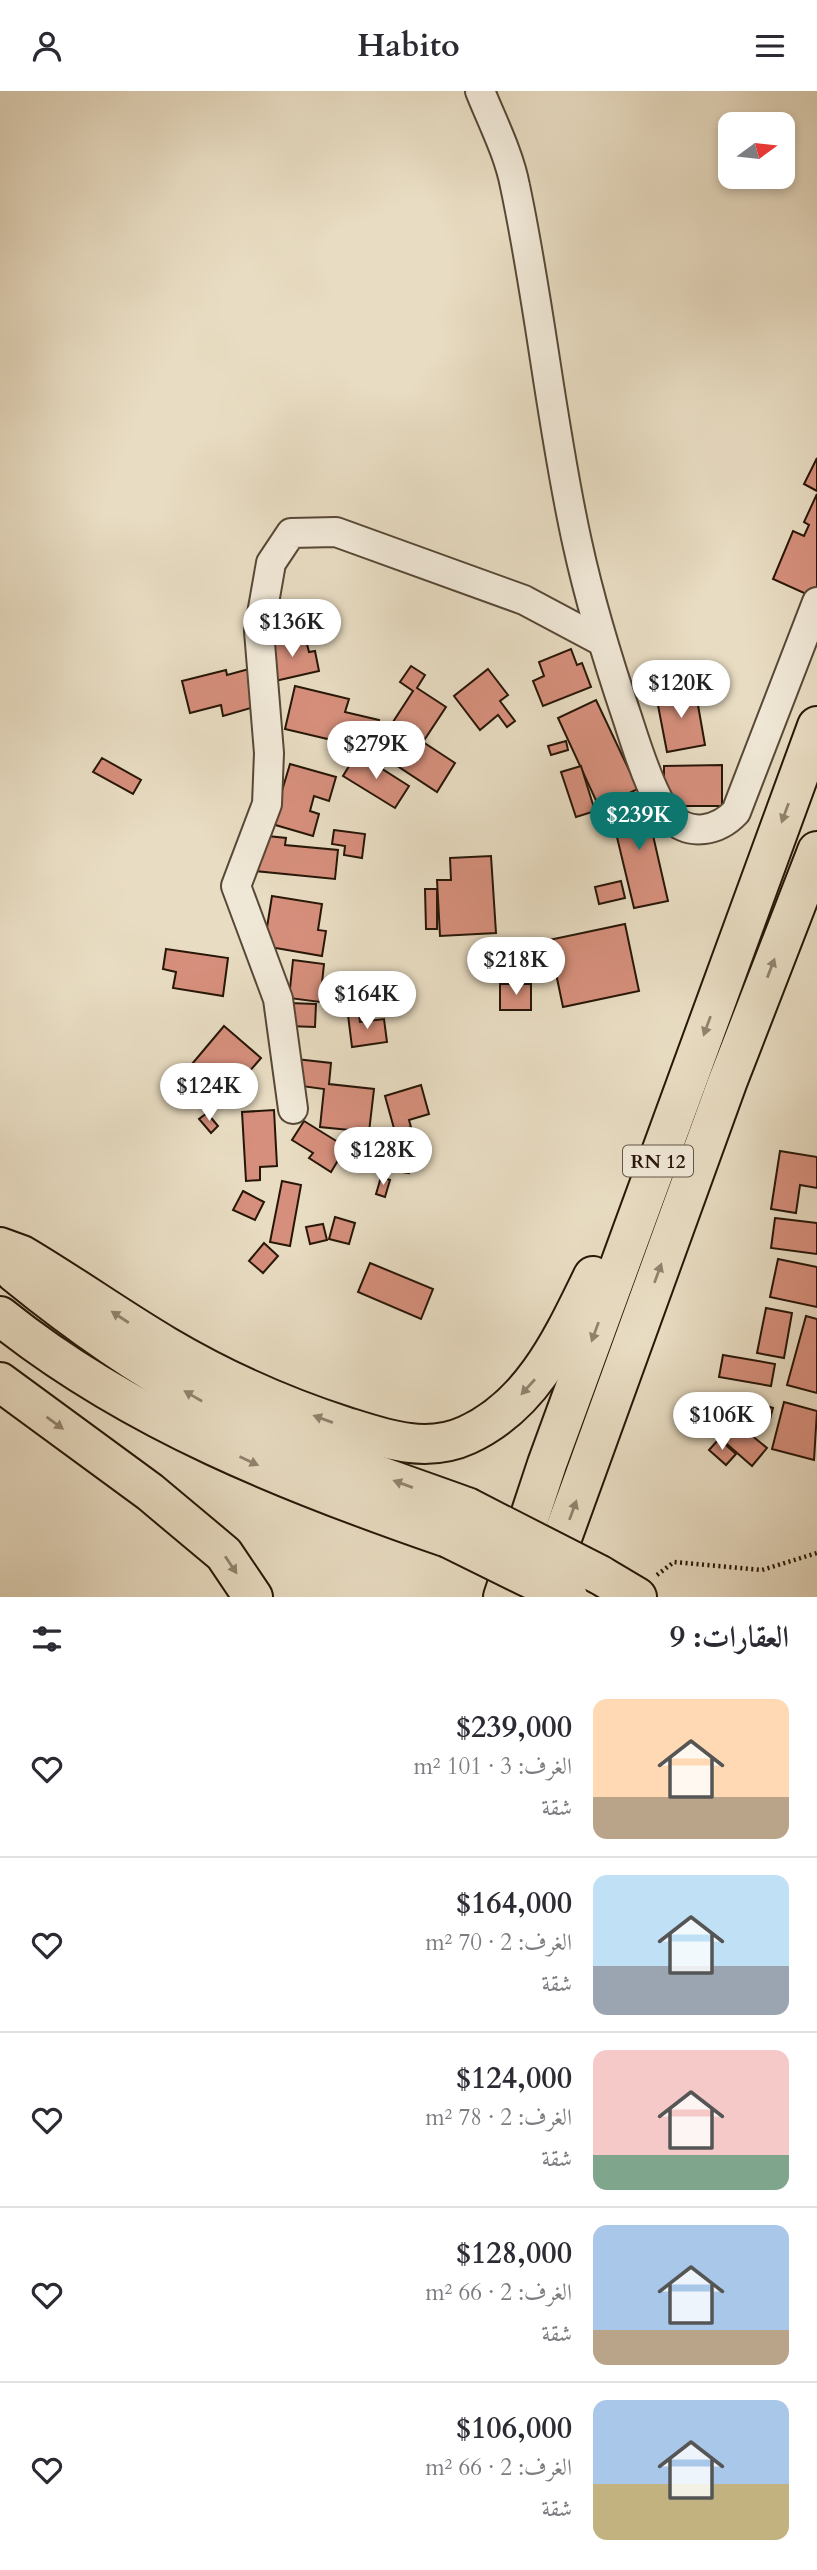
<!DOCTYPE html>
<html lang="ar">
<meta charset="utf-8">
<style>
:root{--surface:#fff;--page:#f7f7f7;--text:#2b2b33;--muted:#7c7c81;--line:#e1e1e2;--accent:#0f766e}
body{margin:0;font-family:Cardo,Amiri,serif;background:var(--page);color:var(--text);direction:rtl;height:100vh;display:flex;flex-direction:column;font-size:26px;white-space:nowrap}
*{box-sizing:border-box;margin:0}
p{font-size:23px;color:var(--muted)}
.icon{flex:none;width:38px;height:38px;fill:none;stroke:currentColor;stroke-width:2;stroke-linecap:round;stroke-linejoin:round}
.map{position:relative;height:1506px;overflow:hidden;direction:ltr}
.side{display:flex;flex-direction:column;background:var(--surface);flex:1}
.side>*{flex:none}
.needle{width:46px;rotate:75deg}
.tools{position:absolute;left:718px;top:21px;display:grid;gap:14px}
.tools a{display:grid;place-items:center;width:77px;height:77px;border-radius:14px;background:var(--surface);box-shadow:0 4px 10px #0003;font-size:35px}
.price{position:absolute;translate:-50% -60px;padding:0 16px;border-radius:24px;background:#fff;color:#222;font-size:23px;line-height:46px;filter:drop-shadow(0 2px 4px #0008)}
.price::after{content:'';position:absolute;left:50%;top:42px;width:21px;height:16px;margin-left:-10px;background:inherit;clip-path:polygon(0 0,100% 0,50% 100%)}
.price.current{background:var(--accent);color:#fff}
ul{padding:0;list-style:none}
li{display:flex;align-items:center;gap:21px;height:175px;padding:0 28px}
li+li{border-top:2px solid var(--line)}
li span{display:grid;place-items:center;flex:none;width:196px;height:140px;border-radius:14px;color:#555}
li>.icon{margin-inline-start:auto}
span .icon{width:84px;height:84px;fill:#fffc;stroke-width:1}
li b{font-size:30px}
h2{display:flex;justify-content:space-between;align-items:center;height:84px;padding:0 28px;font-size:30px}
header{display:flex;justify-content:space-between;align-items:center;height:91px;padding:0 28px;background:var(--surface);font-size:32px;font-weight:700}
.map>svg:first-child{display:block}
</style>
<header><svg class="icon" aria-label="menu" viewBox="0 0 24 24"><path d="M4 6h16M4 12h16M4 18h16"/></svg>Habito<svg class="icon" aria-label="person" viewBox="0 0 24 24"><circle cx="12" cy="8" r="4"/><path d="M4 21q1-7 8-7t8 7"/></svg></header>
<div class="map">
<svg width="817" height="1506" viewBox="0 0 817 1506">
<rect width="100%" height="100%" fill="#e8dcc2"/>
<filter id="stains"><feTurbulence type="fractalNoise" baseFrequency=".00286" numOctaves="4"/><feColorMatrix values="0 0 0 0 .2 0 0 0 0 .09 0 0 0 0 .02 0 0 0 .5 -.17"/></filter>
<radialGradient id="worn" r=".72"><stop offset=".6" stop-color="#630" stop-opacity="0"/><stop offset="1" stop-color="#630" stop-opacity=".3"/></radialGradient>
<g fill="#d68f7c" stroke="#271607" stroke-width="2">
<polygon points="817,367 817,400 804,393"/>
<polygon points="817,403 817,501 815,507 773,488 793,440 804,445 809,434 804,431"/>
<polygon points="305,545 309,561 315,560 319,580 275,590 267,553"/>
<polygon points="571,558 577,574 582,572 591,596 543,615 533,590 544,585 539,571"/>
<polygon points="411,575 425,584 417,597 446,616 423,651 455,672 437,701 379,663 398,634 393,631 413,600 400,591"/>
<polygon points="249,578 258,615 223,625 221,614 190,622 182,590 226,579 227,584"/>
<polygon points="488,578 508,604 500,610 515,630 507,636 498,624 480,639 454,605"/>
<polygon points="295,595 349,608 345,621 379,629 371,664 335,656 336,650 285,638"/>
<polygon points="695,597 705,654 667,661 656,604"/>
<polygon points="596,609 638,698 599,716 558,627"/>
<polygon points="566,650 568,659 551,664 548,655"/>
<polygon points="357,662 409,695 395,717 343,685"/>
<polygon points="102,667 141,689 133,703 93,681"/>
<polygon points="290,673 336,686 329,710 314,705 310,720 319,723 313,745 272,733"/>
<polygon points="722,674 722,715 664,715 664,675"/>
<polygon points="581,675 595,720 576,726 561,681"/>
<polygon points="644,705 668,810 634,817 609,713"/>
<polygon points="334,739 365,743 362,767 344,764 345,755 332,753"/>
<polygon points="258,744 286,747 285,754 338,759 335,788 255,780"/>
<polygon points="491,765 496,842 440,845 437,789 451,789 450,767"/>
<polygon points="621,790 625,807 599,813 595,796"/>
<polygon points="425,798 437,798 437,838 426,838"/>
<polygon points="272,805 322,813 318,839 326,840 322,865 264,855"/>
<polygon points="625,833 639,900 563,916 549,849"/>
<polygon points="166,858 228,867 223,905 173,897 176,881 163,878"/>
<polygon points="293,869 324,873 320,911 289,907"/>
<polygon points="359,885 363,909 328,914 325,890"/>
<rect x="500" y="893" width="31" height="26"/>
<polygon points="289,912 316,913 315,936 288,935"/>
<polygon points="359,923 360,931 384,928 387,951 352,956 348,924"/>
<polygon points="224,935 261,967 236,996 217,980 209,989 192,973"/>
<polygon points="296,968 331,972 329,993 374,998 369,1041 320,1036 324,998 294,994"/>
<polygon points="421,994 429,1023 409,1029 411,1036 395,1041 385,1005"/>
<polygon points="274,1019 277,1075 260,1076 260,1089 246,1090 242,1021"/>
<polygon points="207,1022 218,1035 211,1042 199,1028"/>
<polygon points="304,1030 346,1056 331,1081 309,1067 313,1062 292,1049"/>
<polygon points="382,1049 413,1054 409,1082 377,1077"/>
<polygon points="780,1060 817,1066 817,1097 800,1094 796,1122 771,1118"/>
<polygon points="381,1086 390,1089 385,1106 376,1103"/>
<polygon points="282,1090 301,1094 290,1155 270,1151"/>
<polygon points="243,1100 264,1111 255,1129 233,1119"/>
<polygon points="335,1126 355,1132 349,1153 329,1148"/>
<polygon points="775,1127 817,1132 817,1163 771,1157"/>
<polygon points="323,1133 327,1149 310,1153 306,1136"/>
<polygon points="264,1152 278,1165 263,1182 249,1170"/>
<polygon points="778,1168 817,1176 817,1216 770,1206"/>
<polygon points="370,1172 433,1198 421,1228 358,1201"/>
<polygon points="766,1217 792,1222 784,1267 757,1262"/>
<polygon points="806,1225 817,1228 817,1302 787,1294"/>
<polygon points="723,1264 775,1273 771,1295 719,1286"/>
<polygon points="784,1311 817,1320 814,1369 772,1358"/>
<polygon points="758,1312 773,1317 770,1328 754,1324"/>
<polygon points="734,1330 767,1357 752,1375 720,1347"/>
<polygon points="719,1348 736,1363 726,1374 709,1359"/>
</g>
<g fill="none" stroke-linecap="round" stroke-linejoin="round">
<defs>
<g id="street">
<path d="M 480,0 C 492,30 509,63 515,95 C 540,212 551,333 577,451 C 590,511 608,570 628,629 C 636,654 653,709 670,726 C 690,746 718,740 736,721 L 817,511"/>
<polyline points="293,1018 278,908 236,795 267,713 269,662 259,540 271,472 291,442 336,441 524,509 601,550"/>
</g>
<g id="highway">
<path d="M 0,1156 L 22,1164 C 71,1193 117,1226 166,1255 C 222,1288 282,1315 344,1335 C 385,1348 426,1363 467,1344 C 533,1314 563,1246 593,1185"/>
<path d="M 15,1182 C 75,1231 137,1275 204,1311 C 287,1355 379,1384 467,1416"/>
<path d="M 0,1225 C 131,1330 291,1393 448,1447"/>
<polyline points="0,1291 150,1401 224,1463 253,1506"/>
<polyline points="600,1484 637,1506"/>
<polyline points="545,1494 727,992 817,760"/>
<polyline points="503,1506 547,1373 817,635"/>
</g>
</defs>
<use href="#street" stroke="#574836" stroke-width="32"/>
<use href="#highway" stroke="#271607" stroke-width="42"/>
<polyline stroke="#271607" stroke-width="4.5" stroke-dasharray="2 3.5" stroke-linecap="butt" points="657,1484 674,1471 762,1479 817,1462"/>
<use href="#street" stroke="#f0e8d7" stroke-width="28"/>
<use href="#highway" stroke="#e8dcc2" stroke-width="38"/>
<defs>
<g id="highway-bridge">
<polyline points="467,1416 600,1484"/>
<polyline points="448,1447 568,1506"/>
</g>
</defs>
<use href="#highway-bridge" stroke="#271607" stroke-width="42" stroke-linecap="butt"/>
<use href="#highway-bridge" stroke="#e8dcc2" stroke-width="38"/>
</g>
<defs><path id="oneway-solid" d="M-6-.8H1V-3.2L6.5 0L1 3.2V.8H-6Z" transform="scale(1.75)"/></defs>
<g fill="#91836e">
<use href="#oneway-solid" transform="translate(785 722) rotate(110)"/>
<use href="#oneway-solid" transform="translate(771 877) rotate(-69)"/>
<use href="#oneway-solid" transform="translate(707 935) rotate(110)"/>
<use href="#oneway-solid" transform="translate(658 1182) rotate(-70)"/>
<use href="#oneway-solid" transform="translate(120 1226) rotate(-147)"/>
<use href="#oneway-solid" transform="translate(595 1241) rotate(110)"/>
<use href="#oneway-solid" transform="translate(528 1296) rotate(132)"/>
<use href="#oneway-solid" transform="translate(193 1305) rotate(-150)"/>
<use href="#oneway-solid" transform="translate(323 1328) rotate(-160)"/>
<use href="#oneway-solid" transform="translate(55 1332) rotate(36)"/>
<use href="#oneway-solid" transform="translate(249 1370) rotate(25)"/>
<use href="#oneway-solid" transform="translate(403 1393) rotate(-160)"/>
<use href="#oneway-solid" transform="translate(573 1419) rotate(-70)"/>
<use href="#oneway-solid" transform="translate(231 1474) rotate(56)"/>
</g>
<g text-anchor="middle" stroke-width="5" stroke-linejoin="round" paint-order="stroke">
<rect fill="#f0e8d7" stroke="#635545" stroke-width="2" x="623" y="1054.5" width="70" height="31" rx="5"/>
<g font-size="19" font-weight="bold" fill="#271607">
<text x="658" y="1077">RN 12</text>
</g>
</g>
<rect width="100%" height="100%" filter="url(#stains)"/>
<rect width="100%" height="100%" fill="url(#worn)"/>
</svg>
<div class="tools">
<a><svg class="needle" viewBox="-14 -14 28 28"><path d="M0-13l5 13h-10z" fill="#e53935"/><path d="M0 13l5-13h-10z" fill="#7c7c81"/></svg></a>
</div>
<b class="price" style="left:292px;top:568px">$136K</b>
<b class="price" style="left:681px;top:629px">$120K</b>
<b class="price" style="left:376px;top:690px">$279K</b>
<b class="price current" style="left:639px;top:761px">$239K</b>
<b class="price" style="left:516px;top:906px">$218K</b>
<b class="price" style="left:367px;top:940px">$164K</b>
<b class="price" style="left:209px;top:1032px">$124K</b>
<b class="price" style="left:383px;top:1096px">$128K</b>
<b class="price" style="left:722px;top:1361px">$106K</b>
</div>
<section class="side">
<h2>العقارات: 9<svg class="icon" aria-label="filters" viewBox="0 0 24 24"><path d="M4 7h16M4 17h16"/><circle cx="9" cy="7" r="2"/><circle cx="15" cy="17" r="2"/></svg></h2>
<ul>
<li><span style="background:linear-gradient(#ffd9b3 70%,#b9a48a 0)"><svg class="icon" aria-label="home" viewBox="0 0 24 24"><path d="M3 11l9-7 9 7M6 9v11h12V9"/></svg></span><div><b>$239,000</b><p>الغرف: 3 · 101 m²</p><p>شقة</p></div><svg class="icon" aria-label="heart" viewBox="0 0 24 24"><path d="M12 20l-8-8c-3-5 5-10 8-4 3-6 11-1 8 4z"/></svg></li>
<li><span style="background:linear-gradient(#bfe0f5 65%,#9aa5b1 0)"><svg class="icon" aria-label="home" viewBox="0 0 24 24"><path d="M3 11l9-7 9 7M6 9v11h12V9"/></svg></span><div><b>$164,000</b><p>الغرف: 2 · 70 m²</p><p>شقة</p></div><svg class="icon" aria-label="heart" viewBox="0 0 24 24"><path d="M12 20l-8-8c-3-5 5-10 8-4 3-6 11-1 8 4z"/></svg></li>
<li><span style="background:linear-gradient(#f6c9c9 75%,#7fa58c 0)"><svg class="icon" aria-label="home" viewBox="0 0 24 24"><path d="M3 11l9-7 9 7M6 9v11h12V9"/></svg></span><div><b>$124,000</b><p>الغرف: 2 · 78 m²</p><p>شقة</p></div><svg class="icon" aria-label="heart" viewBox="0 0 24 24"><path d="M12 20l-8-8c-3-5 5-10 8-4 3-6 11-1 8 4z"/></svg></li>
<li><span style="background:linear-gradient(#a9c7e8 75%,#b9a48a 0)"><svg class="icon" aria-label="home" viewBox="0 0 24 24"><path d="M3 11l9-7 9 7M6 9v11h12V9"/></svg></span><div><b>$128,000</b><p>الغرف: 2 · 66 m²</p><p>شقة</p></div><svg class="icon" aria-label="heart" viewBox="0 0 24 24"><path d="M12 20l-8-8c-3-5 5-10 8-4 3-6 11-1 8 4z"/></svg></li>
<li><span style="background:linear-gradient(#a9c7e8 60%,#c2b280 0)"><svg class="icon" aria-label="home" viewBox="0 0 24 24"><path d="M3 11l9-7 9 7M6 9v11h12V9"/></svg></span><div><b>$106,000</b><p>الغرف: 2 · 66 m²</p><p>شقة</p></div><svg class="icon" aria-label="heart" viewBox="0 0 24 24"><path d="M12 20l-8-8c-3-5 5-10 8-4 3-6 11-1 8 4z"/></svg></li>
</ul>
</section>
